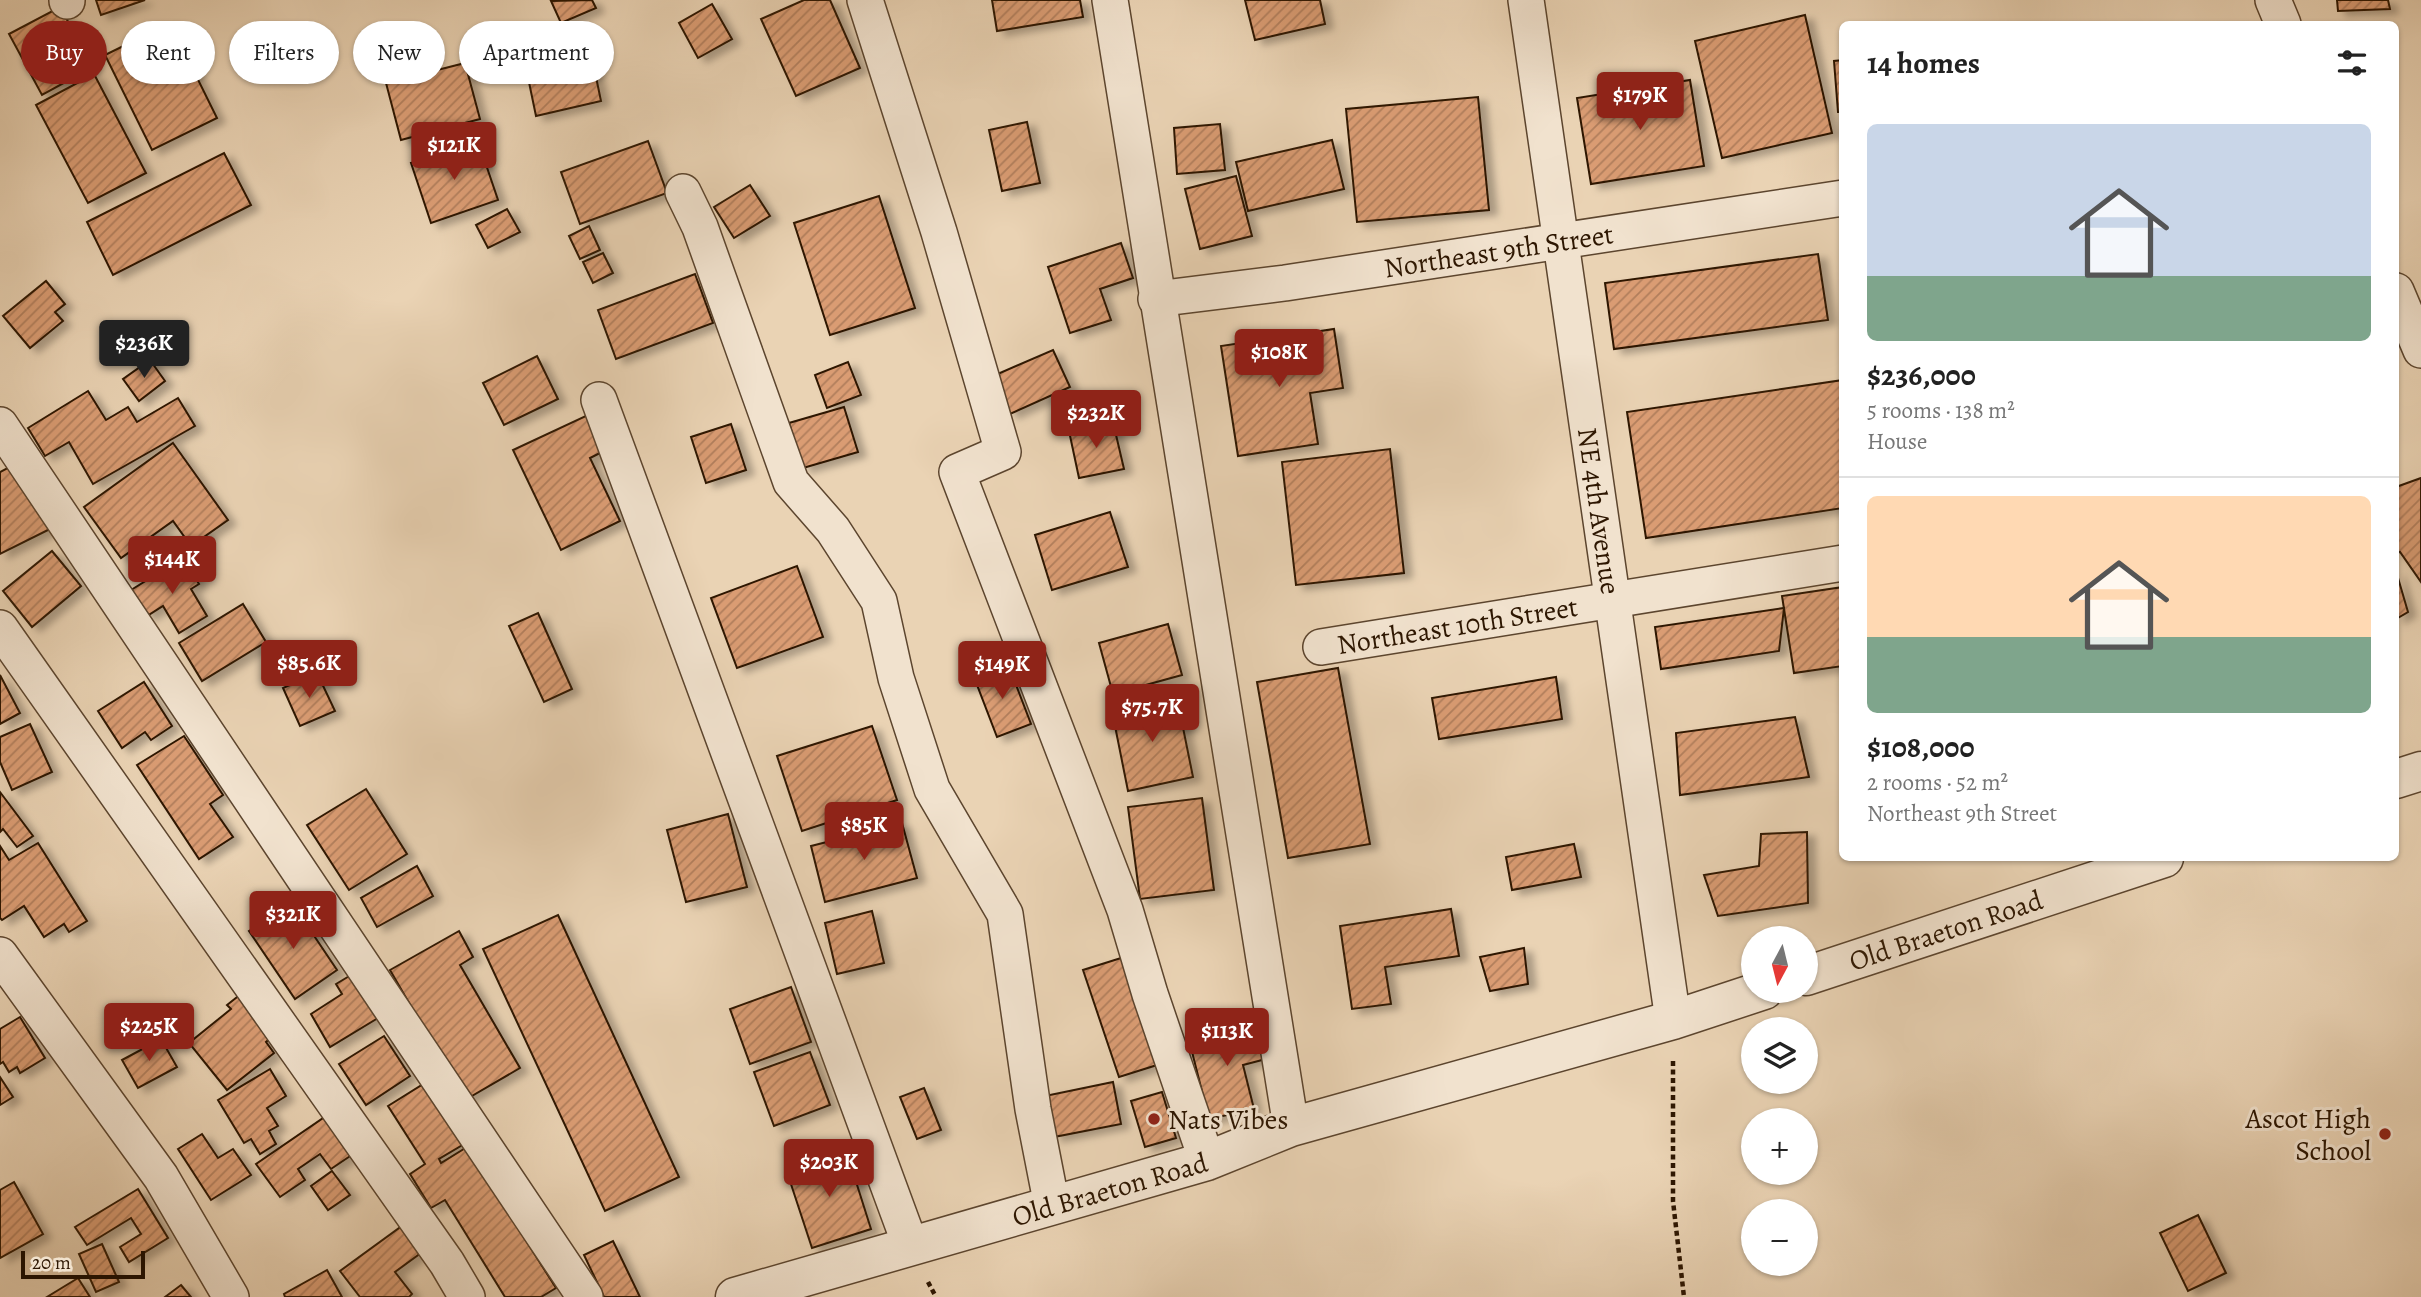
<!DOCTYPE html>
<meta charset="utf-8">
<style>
:root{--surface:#fff;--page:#f6f6f6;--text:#222;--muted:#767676;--line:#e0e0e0;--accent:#8f2418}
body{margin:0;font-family:Alegreya,serif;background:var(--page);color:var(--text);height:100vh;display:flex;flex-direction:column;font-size:26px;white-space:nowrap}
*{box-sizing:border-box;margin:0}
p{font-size:23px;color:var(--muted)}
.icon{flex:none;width:38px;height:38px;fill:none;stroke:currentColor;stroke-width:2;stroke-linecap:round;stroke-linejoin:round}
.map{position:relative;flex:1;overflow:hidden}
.drawer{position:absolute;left:1839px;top:21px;width:560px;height:840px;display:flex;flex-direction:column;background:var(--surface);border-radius:10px;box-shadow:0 2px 5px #0004}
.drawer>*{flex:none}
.hud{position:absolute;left:21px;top:21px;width:665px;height:63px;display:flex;gap:14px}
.needle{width:46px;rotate:187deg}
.buttons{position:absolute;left:1741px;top:926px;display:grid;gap:14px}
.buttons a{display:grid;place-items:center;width:77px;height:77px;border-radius:50%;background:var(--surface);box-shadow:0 2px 5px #0004;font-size:35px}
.scale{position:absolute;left:21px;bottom:18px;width:124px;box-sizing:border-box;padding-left:7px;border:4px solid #2d1601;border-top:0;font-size:19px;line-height:24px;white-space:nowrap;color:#2d1601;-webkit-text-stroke:5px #f1e2ce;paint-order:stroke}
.price{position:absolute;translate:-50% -60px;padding:0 16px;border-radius:7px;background:var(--accent);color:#fff;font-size:23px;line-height:46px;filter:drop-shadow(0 2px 4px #0008)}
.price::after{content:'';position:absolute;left:50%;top:42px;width:21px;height:16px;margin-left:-10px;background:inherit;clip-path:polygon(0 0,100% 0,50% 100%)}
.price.active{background:#222;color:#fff}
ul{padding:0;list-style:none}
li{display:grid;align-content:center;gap:14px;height:371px;padding:0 28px}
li+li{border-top:2px solid var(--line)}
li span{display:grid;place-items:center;height:217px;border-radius:10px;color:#555}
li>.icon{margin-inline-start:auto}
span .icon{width:126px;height:126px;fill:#fffc;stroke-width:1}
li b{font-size:30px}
h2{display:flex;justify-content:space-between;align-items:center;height:84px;padding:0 28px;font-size:30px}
.tag{padding:0 24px;border-radius:32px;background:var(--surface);box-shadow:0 2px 5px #0004;font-size:24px;line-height:63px}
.tag.active{background:var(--accent);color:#fff}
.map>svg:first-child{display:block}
</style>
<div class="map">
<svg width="2421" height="1297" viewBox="0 0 2421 1297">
<defs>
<pattern id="building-hatch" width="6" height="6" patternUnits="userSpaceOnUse" patternTransform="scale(1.75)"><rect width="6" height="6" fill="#da9c73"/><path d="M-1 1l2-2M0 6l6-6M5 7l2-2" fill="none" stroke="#b17e5c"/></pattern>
<filter id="shadow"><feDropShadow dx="8" dy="4.5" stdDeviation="3.5" flood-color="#0004"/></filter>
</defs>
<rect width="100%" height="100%" fill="#ead3b4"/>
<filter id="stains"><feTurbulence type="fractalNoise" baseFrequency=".00286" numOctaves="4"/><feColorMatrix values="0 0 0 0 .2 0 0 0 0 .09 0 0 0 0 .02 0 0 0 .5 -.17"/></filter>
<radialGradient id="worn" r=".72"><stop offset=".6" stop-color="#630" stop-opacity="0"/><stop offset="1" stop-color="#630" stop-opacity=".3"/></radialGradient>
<g fill="url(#building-hatch)" stroke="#2d1601" stroke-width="2" filter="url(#shadow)">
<polygon points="96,0 145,0 101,15"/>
<polygon points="592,0 596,8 561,23 551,1"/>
<polygon points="804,0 830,0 860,68 796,96 761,19"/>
<polygon points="992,0 1080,0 1083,17 997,31"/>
<polygon points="1245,0 1320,0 1325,24 1255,40"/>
<polygon points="2337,0 2388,0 2390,9 2338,11"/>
<polygon points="712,4 732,39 698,58 679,23"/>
<polygon points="60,7 93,67 42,95 9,34"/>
<polygon points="1805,15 1832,133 1722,158 1695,41"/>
<polygon points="170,23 217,118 152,150 105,55"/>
<polygon points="590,48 601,101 536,116 525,63"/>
<polygon points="1843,60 1843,112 1838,112 1834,61"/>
<polygon points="465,63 480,119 401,140 386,83"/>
<polygon points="94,74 146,173 88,203 36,105"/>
<polygon points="1690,80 1704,166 1591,184 1577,98"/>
<polygon points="1478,97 1489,210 1357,222 1346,109"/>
<polygon points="1027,122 1040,183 1002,191 989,130"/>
<polygon points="1220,124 1225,170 1177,174 1174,128"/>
<polygon points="1332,140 1344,189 1248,211 1236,162"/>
<polygon points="478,141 498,200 431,223 411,163"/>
<polygon points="648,141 667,193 580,224 561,172"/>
<polygon points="224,153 251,205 113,275 87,222"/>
<polygon points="1236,176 1252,236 1200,249 1185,189"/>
<polygon points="750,185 770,216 734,238 714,207"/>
<polygon points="879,196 915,308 830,335 794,223"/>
<polygon points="507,209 520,232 488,248 476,225"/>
<polygon points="589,226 600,250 580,259 569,236"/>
<polygon points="1121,243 1133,278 1100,289 1111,320 1070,333 1048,267"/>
<polygon points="603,253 613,273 593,283 583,262"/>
<polygon points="1818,254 1828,320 1614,349 1605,283"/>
<polygon points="695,274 713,323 616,359 598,310"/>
<polygon points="46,281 65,304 55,312 63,321 30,348 3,316"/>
<polygon points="1334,329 1343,388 1310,393 1318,444 1238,456 1221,346"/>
<polygon points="1053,350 1070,387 1010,414 993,376"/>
<polygon points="537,356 558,399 504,425 483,383"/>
<polygon points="150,360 165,381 139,401 123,379"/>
<polygon points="848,362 861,395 827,408 815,375"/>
<polygon points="1843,380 1843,508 1646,538 1627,412"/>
<polygon points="88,391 106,420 128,407 137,422 178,398 195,426 93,484 69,442 45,456 28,428"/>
<polygon points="844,407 858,452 803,468 789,423"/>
<polygon points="590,414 606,450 590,458 620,521 561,550 513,450"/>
<polygon points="1113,422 1124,469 1079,478 1069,431"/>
<polygon points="731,424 746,470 706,483 691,437"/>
<polygon points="173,443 228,520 191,546 173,521 121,558 84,507"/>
<polygon points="1390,449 1404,573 1296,585 1282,462"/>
<polygon points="17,463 50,529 0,554 0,472"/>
<polygon points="2421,478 2421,582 2400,552 2396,553 2396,487"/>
<polygon points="1110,512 1128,567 1052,590 1035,535"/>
<polygon points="52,551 81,586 32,627 3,591"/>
<polygon points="183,558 199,584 191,589 207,616 179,633 163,606 147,616 131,590"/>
<polygon points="797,566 823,637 737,668 711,598"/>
<polygon points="2396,571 2408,612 2396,619"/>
<polygon points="1843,587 1843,666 1794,673 1782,596"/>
<polygon points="243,604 266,642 202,681 179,643"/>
<polygon points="1784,608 1779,651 1661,669 1655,627"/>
<polygon points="538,613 572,689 544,702 509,626"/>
<polygon points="1168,624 1182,675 1113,694 1099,643"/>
<polygon points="1008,664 1031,724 997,737 974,677"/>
<polygon points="1338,668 1370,844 1288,858 1257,682"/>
<polygon points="317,673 335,711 300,726 283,688"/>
<polygon points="0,675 20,713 0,724"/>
<polygon points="1556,677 1562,719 1439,739 1432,698"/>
<polygon points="144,682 172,726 151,740 145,732 122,748 98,711"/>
<polygon points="1177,698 1193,777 1128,791 1112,711"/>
<polygon points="1795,717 1809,777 1680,795 1676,733"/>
<polygon points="30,724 52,772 12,790 0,762 0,737"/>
<polygon points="872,726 897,800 802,831 777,756"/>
<polygon points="184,736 223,795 210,804 233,837 199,859 137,765"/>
<polygon points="366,789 407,854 349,890 307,825"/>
<polygon points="0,792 33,836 17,847 3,829 0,832"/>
<polygon points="1202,798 1214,890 1140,899 1128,807"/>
<polygon points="728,814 747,887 686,902 667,830"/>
<polygon points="902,823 917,878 825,902 811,846"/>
<polygon points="1807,832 1808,903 1718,916 1704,875 1759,866 1761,834"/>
<polygon points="38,843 87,921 69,932 64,924 44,937 24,906 2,920 0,918 0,846 9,860"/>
<polygon points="1574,844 1581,877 1512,890 1506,857"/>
<polygon points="417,866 433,896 377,927 361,898"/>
<polygon points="292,903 337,970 295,999 249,931"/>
<polygon points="1451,909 1459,956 1385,967 1391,1004 1352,1009 1340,926"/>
<polygon points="872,911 884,963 837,974 825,923"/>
<polygon points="558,915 679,1177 605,1211 483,949"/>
<polygon points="459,931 473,957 460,965 520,1068 465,1100 390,970"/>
<polygon points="1524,948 1528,984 1490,991 1480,957"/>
<polygon points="1121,958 1157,1065 1119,1077 1083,970"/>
<polygon points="351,975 378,1018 330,1047 311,1014 342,994 336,984"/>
<polygon points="791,987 811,1042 750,1064 730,1009"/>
<polygon points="246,990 279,1031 266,1042 274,1053 227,1090 189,1043 231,1009 227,1005"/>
<polygon points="20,1017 45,1058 20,1073 17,1067 9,1072 3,1062 0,1064 0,1029"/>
<polygon points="1258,1023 1266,1059 1243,1065 1254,1109 1209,1119 1189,1040"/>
<polygon points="384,1036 410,1076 366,1105 339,1064"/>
<polygon points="161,1039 177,1067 138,1088 122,1060"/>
<polygon points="810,1052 830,1105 774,1126 754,1072"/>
<polygon points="270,1069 286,1096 267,1108 278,1126 269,1131 276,1144 260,1154 251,1139 244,1143 218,1100"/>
<polygon points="0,1077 13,1097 0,1105"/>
<polygon points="433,1078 471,1140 439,1159 441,1163 467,1147 556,1288 541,1297 505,1297 445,1200 431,1208 410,1174 425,1164 388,1106"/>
<polygon points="1113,1082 1121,1124 1054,1137 1045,1096"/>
<polygon points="924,1088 941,1130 917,1139 900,1097"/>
<polygon points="1162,1092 1176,1138 1145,1147 1131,1101"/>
<polygon points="332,1112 359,1150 331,1169 320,1154 298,1169 305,1180 280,1197 256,1164"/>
<polygon points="202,1134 218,1158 233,1149 251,1175 211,1200 178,1149"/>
<polygon points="846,1150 871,1229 812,1248 786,1169"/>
<polygon points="332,1171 350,1195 328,1210 311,1186"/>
<polygon points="14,1182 43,1234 0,1258 0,1190"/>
<polygon points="138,1189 168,1238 129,1262 120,1247 141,1234 131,1218 87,1245 75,1227"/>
<polygon points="2198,1215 2226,1273 2188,1291 2160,1233"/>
<polygon points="406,1223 425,1250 395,1272 412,1294 409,1297 360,1297 340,1271"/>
<polygon points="613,1241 640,1297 604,1297 584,1255"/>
<polygon points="102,1244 119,1282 96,1292 79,1254"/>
<polygon points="327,1270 342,1297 285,1297 284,1294"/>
<polygon points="78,1278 90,1297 47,1297"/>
<polygon points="181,1285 191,1297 165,1297"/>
</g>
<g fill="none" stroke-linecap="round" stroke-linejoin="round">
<defs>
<g id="minor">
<polyline points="67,0 67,1"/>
<polyline points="865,0 939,232 1003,452 957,472 1125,910 1150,994 1207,1161"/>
<polyline points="1110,0 1291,1127"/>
<path id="s1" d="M 1526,0 L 1673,1020"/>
<polyline points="2273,0 2283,24"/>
<polyline points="683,192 700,227 791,482 833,530 879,601 896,678 932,789 1005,914 1033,1109 1052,1206"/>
<polyline points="2396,291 2421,350"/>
<path id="s2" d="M 1156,299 L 1285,283 L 1843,198"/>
<polyline points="599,400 911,1247"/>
<polyline points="0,425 585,1297"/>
<polyline points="0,628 447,1263 467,1297"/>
<path id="s3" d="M 1321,647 L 1843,563"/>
<polyline points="0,955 161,1177 231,1297"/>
</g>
<g id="tertiary">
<polyline points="2396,779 2421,771"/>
<path id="s4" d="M 1806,976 L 2164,858"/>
<path id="s5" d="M 735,1297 L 1207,1161 L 1291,1127 L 1673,1020 L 1764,990"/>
</g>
</defs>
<use href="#minor" stroke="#5c452e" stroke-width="38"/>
<use href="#tertiary" stroke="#5c452e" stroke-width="41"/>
<g stroke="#2d1601" stroke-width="4.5" stroke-dasharray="5 3.5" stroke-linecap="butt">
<polyline points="1673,1061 1673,1201 1684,1297"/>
<polyline points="928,1282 936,1297"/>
</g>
<use href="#minor" stroke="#f1e2ce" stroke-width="35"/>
<use href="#tertiary" stroke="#f1e2ce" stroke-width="38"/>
</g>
<g fill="#8f2418" stroke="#f1e2ce" stroke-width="2.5">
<circle cx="1154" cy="1119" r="7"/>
<circle cx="2385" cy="1134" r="7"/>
</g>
<g text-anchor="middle" stroke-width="6" stroke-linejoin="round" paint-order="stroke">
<g font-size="28" fill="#2d1601" stroke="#f1e2ce">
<text dy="10" stroke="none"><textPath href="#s2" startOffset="346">Northeast 9th Street</textPath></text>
<text dy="10" stroke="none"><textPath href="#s1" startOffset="516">NE 4th Avenue</textPath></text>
<text dy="10" stroke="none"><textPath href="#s3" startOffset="138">Northeast 10th Street</textPath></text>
<text dy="10" stroke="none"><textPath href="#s4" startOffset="147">Old Braeton Road</textPath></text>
<text dy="10" stroke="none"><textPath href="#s5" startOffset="390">Old Braeton Road</textPath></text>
</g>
<g font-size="28" fill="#2d1601" stroke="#f1e2ce" text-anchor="end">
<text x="2371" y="1128">Ascot High<tspan x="2371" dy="32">School</tspan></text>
<text x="1168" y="1129" text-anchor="start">Nats Vibes</text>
</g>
</g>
<rect width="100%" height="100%" filter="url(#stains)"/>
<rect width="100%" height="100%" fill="url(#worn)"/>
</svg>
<div class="buttons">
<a><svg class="needle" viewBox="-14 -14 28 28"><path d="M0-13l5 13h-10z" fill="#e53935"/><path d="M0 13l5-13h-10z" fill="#767676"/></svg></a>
<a><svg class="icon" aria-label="layers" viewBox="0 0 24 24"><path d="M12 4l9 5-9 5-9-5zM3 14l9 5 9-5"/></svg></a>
<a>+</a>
<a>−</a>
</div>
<div class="scale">20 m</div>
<b class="price" style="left:1640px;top:132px">$179K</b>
<b class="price" style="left:454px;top:182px">$121K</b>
<b class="price active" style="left:144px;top:380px">$236K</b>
<b class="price" style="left:1279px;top:389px">$108K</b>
<b class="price" style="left:1096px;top:450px">$232K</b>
<b class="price" style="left:172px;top:596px">$144K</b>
<b class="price" style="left:309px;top:700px">$85.6K</b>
<b class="price" style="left:1002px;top:701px">$149K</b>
<b class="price" style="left:1152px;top:744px">$75.7K</b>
<b class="price" style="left:864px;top:862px">$85K</b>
<b class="price" style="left:293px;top:951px">$321K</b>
<b class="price" style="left:149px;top:1063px">$225K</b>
<b class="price" style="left:1227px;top:1068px">$113K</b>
<b class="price" style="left:829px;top:1199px">$203K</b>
<div class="hud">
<a class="tag active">Buy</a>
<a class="tag">Rent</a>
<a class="tag">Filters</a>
<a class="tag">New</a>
<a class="tag">Apartment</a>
</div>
<section class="drawer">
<h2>14 homes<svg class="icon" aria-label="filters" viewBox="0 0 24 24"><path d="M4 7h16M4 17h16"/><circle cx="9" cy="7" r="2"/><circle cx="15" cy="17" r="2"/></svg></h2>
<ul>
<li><span style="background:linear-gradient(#c9d6e8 70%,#7fa58c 0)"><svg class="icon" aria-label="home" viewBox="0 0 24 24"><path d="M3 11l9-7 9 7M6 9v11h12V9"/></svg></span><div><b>$236,000</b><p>5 rooms · 138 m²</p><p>House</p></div></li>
<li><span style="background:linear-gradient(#ffd9b3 65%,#7fa58c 0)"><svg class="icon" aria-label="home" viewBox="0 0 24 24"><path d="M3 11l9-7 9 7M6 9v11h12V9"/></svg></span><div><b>$108,000</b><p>2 rooms · 52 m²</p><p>Northeast 9th Street</p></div></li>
</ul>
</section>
</div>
